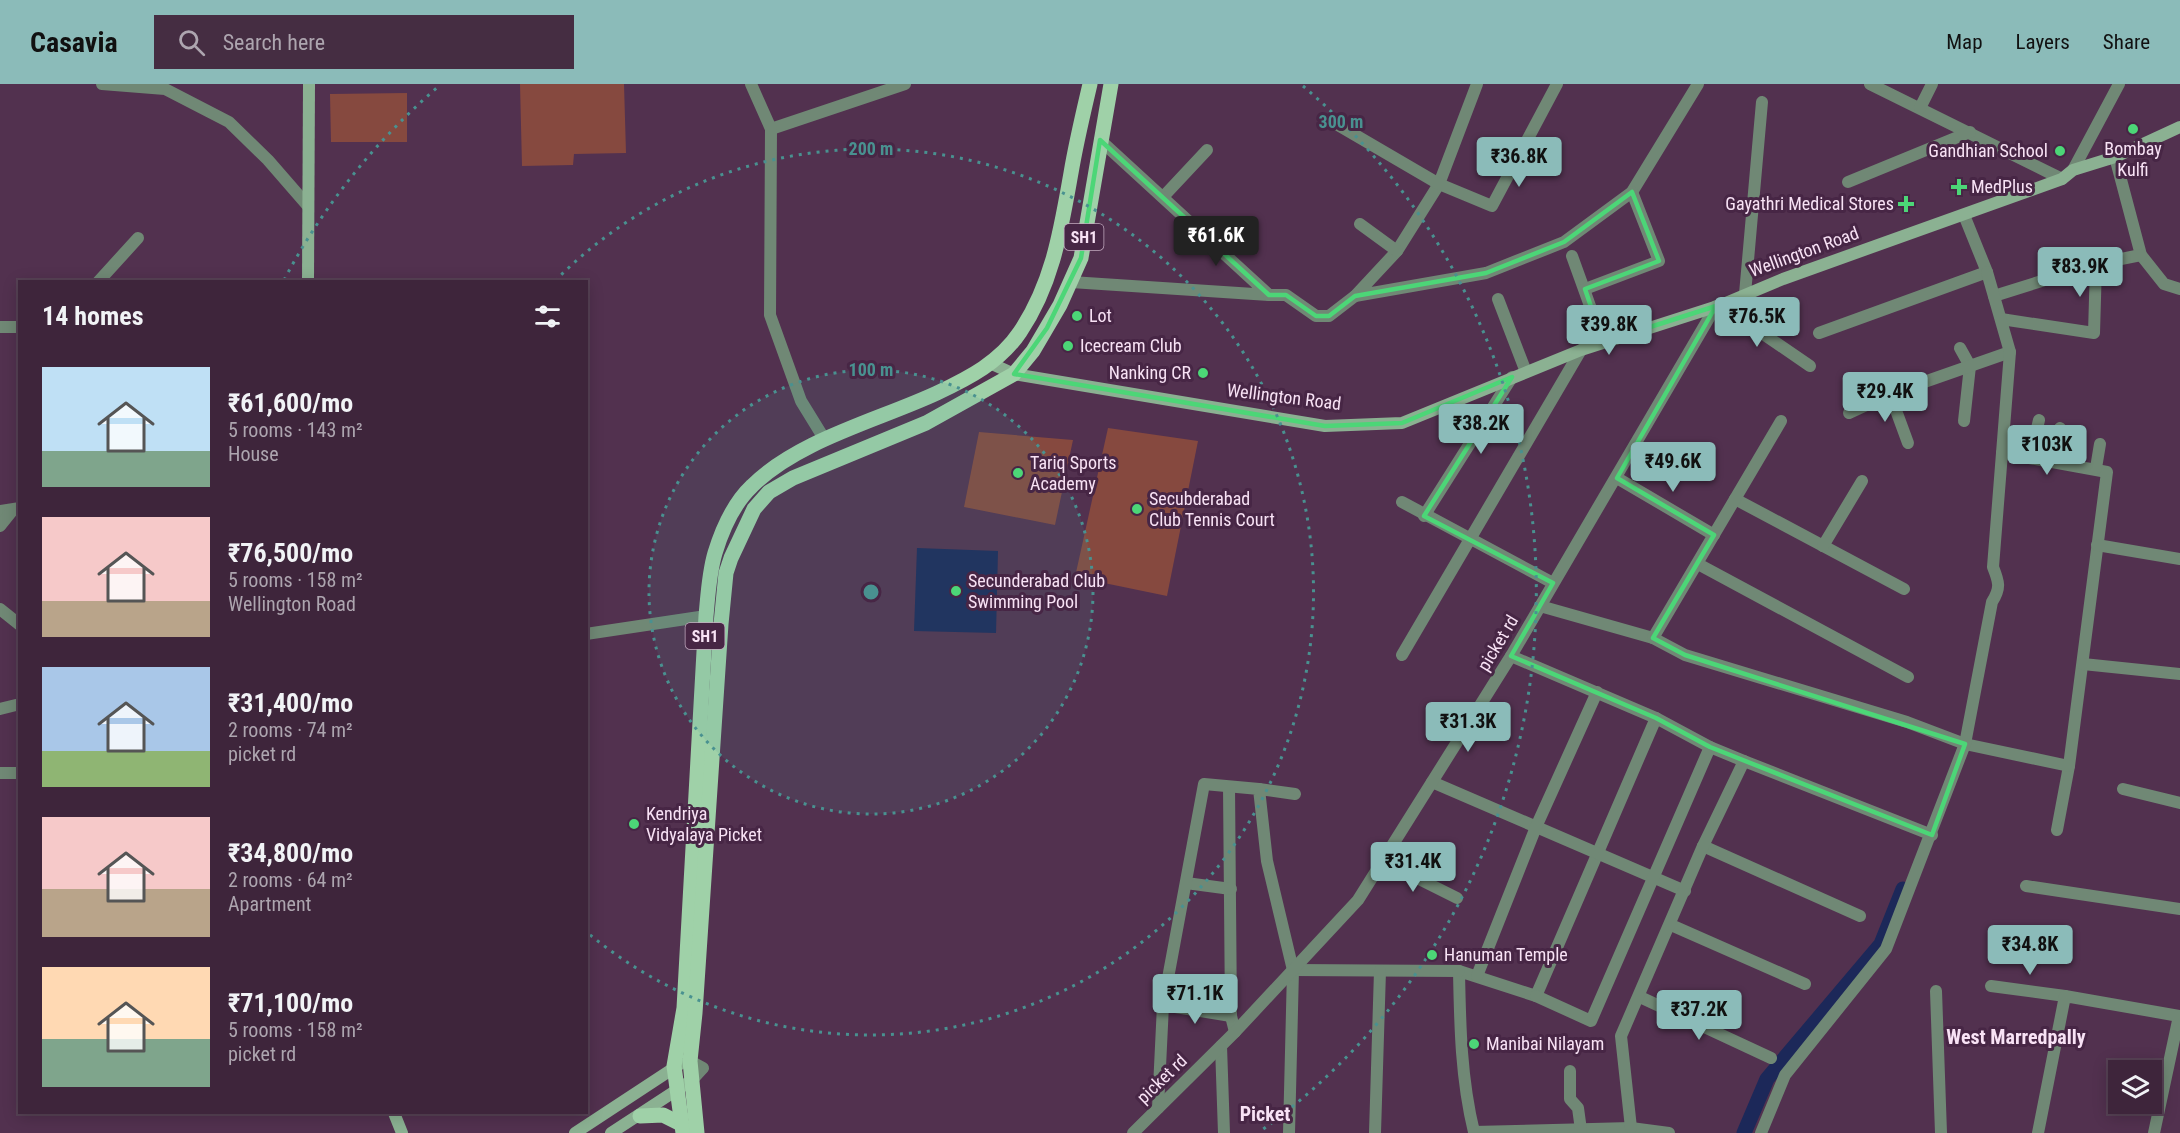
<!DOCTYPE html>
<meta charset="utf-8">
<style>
:root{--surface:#3e253b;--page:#452d42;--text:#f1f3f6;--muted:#ada5af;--line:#574255;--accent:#8bbbb9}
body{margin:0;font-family:"Roboto Condensed",sans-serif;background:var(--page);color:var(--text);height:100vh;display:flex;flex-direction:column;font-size:22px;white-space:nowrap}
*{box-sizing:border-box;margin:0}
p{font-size:20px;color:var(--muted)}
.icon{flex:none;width:33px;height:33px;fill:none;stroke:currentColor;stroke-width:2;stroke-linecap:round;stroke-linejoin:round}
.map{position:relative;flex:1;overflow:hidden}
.side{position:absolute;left:18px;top:196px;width:570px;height:834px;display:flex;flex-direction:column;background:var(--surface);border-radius:0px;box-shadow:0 3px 15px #0003,0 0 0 2px var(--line)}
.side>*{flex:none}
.tools{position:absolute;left:2108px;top:976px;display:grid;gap:12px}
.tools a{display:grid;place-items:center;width:54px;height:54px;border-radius:0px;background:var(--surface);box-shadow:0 3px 15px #0003,0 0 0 2px var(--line);font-size:30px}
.price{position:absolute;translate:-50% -51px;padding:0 14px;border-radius:6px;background:var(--accent);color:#111;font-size:20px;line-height:39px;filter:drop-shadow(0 2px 3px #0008)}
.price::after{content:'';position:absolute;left:50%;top:36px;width:18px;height:14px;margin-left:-9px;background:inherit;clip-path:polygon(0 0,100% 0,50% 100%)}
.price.on{background:#222;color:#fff}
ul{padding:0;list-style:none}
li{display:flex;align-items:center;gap:18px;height:150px;padding:0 24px}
li span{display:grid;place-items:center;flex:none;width:168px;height:120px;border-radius:0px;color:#555}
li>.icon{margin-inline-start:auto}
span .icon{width:72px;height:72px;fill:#fffc;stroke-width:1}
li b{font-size:26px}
h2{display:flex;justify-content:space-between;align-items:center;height:72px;padding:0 24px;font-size:26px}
header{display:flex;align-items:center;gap:36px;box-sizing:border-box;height:84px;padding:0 30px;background:var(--accent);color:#111}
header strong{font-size:28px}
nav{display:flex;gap:33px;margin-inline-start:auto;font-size:21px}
.search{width:420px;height:54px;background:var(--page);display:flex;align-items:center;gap:15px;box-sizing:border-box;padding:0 21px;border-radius:0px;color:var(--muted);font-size:22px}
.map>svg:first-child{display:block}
</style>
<header>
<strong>Casavia</strong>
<div class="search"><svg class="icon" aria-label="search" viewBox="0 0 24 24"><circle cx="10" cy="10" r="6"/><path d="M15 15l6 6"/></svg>Search here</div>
<nav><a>Map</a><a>Layers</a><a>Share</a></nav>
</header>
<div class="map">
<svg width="2180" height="1049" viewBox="0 0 2180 1049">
<rect width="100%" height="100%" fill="#52314f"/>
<g fill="#86493f">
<polygon points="520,0 624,0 626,69 574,70 573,81 522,82"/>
<polygon points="407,9 407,58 331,58 330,10"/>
<polygon points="1108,344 1198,357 1167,512 1075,493"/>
<polygon points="979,348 1073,356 1055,441 964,423"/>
</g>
<polygon fill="#1c2859" points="917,464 998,467 996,549 914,547"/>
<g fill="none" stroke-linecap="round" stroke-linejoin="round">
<polyline stroke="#1c2859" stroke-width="15" points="1744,1049 1767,995 1881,860 1903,805"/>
<g stroke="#708875" stroke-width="12">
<polyline points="1477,0 1439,100 1397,167 1355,212 1486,189 1564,158 1632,108 1698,0"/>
<polyline points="1870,0 2062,95"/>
<polyline points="1920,24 1932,0"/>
<polyline points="1338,41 1439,100 1492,122 1557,0"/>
<polyline points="771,45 905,0"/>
<polyline points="2115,73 2141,171 2164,200 2180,205"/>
<polyline points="2073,86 2119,0"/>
<polyline points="1848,98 1970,48"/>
<polyline points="1163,113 1207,66"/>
<polyline points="1360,140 1397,167"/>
<polyline points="1572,172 1603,258"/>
<polyline points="98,198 138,154"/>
<polyline points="1071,198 1269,211 1100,56"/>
<polyline points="1585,205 1659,177 1632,108"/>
<polyline points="1745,210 1762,18"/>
<polyline points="1269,211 1286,211 1316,232 1329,232 1355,212"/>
<polyline points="1994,212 2096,180 2141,171"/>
<polyline points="1498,215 1526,288"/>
<polyline points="1721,221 1810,282"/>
<polyline points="2001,235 2094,249 2096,180"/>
<polyline points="0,243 20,243"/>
<polyline points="1819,249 1987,188 1964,131"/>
<polyline points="1960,264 1970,282 1964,337"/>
<polyline points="1890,310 1908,359"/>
<polyline points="1849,329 1890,310 2010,268"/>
<polyline points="2002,369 2107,388 2069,682 2057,746"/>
<polyline points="2030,374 2039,336"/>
<polyline points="2052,378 2060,344"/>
<polyline points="2096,384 2100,360"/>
<polyline points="1617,394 1714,451"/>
<polyline points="1735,415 1904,505"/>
<polyline points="1402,418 1553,499"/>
<polyline points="0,427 20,424"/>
<polyline points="1424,432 1512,293"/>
<polyline points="0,442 12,427"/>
<polyline points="2097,461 2180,475"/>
<polyline points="1823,462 1862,397"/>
<polyline points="1698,480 1908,593"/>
<polyline points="1540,522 1653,554 1685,571 1907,638 1965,660 2069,682"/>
<polyline points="0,525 20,541"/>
<polyline points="1653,554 1781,337"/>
<polyline points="1402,571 1581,266"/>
<polyline points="1511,572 1656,634 1710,663 1744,677"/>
<polyline points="2083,580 2180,590"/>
<polyline points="0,625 20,620"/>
<path d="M 1656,634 L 1536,912 L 1459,887 C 1460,942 1461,995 1474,1048 L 1631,1044 L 1669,1049"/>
<polyline points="1432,698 1685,807"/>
<polyline points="1229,703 1231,932 1235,948"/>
<polyline points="1259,705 1295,710"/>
<polyline points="2123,705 2180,719"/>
<polyline points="1703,762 1860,832"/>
<polyline points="1383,777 1457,814"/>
<polyline points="1186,799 1231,805"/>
<polyline points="2026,802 2180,825"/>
<polyline points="1671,841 1805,900"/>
<polyline points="1293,886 1459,887"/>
<polyline points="1477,892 1536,743 1597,608"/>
<polyline points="1991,902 2065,912"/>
<polyline points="1936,907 1941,1049"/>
<polyline points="1536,912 1591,937 1710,663"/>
<polyline points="1640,913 1771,974"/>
<polyline points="1163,921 1231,932"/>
<polyline points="1221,962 1224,1049"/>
<polyline points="690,977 703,984 692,996"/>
<polyline points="1570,987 1570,1015 1578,1024 1581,1046"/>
<polyline points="1158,1024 1163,921 1204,700 1259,705 1267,777 1293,886 1289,1049"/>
<polyline points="1631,1044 1621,952 1703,762 1744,677 1932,751"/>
<polyline points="1375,1049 1380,887"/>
<path d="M 1761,1049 L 1785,991 L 1886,865 L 1965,660 L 1992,518 C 2001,504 1999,498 1993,483 L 2010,268 L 1987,188"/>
<polyline points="2038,1049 2065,912 2179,932 2154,1049"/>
</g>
<g stroke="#708875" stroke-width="12">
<polyline points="102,0 165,5 229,38 268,76 308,122"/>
<polyline points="751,0 771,45 770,231 801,317 825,356"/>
<polyline points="586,550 706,532"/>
<polyline points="0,689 20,689"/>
<polyline points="1133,1049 1235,948 1358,816 1511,572 1716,222"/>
</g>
<g stroke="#8bb192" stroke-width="12">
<polyline points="308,198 309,0"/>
<polyline points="992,280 1014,290 1325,342 1402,339 1581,266 1721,221 1783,195 2062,95 2073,86 2115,73 2180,43"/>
<polyline points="394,1029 402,1049"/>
<polyline points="575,1049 680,980"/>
<polyline points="611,1049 692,996"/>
</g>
<g stroke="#9fd1a8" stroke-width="15">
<polyline points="640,1032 663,1031 681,1040"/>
<path d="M 683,1049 L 674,982 L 684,924 L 706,532 C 708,511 709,489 715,469 C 722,446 734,419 752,402 C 798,356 879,336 937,309 C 969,294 1000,278 1020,248 C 1053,199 1061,145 1071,89 C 1076,59 1083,30 1090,0"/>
<polyline points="697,1049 690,977 695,929 721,540 726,489 731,474 754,425 769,408 793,394 926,339 1014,290 1033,267 1060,221 1081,174 1111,0"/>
</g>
</g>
<path fill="none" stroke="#4cd677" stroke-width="4.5" stroke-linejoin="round" d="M 1100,56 L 1269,211 L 1286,211 L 1316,232 L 1329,232 L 1355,212 L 1486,189 L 1564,158 L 1632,108 L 1659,177 L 1585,205 L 1603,258 L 1716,222 L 1617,394 L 1714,451 L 1653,554 L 1685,571 L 1965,660 L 1932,751 L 1710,663 L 1656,634 L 1511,572 L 1553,499 L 1424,432 L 1512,293 L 1402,339 L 1325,342 L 1014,290 L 1047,244 L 1081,174 Z"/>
<circle cx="871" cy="508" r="222" fill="#499190" fill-opacity=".12"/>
<g fill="none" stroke="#499190" stroke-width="3" stroke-dasharray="3 6">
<circle cx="871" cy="508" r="222"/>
<path d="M555 197A443 443 0 1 1 589 850"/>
<path d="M284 196A665 665 0 0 1 439 2M1303 2A665 665 0 0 1 1262 1046"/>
</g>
<g fill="#4cd677" stroke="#472645" stroke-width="2">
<circle cx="2133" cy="45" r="6"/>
<circle cx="2060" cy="67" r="6"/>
<path d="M1956 94h6v6h6v6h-6v6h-6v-6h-6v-6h6z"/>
<path d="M1903 111h6v6h6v6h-6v6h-6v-6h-6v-6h6z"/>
<circle cx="1077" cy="232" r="6"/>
<circle cx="1068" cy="262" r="6"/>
<circle cx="1203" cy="289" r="6"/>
<circle cx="1018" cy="389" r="6"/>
<circle cx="1137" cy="425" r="6"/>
<circle cx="956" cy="507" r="6"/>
<circle cx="634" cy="740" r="6"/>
<circle cx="1432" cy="871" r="6"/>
<circle cx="1474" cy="960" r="6"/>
</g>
<g text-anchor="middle" stroke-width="6" stroke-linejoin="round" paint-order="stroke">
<g fill="#472645" stroke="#c3aac0" stroke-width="1.5">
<rect x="1064.5" y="140" width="39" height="26" rx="4.5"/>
<rect x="685.5" y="539" width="39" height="26" rx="4.5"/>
</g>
<g font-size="16" font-weight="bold" fill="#f8e2f5">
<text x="1084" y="159">SH1</text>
<text x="705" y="558">SH1</text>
</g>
<g font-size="18" fill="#f8e2f5" stroke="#472645" text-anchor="start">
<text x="2133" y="71" text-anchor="middle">Bombay<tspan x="2133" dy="21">Kulfi</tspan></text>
<text x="2048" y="73" text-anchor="end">Gandhian School</text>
<text x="1971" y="109">MedPlus</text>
<text x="1894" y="126" text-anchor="end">Gayathri Medical Stores</text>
<text x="1089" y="238">Lot</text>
<text x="1080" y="268">Icecream Club</text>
<text x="1191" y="295" text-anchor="end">Nanking CR</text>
<text x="1030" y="385">Tariq Sports<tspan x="1030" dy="21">Academy</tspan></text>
<text x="1149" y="421">Secubderabad<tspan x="1149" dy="21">Club Tennis Court</tspan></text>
<text x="968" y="503">Secunderabad Club<tspan x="968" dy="21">Swimming Pool</tspan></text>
<text x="646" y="736">Kendriya<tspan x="646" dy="21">Vidyalaya Picket</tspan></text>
<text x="1444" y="877">Hanuman Temple</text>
<text x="1486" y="966">Manibai Nilayam</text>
</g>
<g font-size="18" fill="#f8e2f5" stroke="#472645">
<text transform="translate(1804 168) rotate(-20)" y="6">Wellington Road</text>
<text transform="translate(1284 313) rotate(7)" y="6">Wellington Road</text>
<text transform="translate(1498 559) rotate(-59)" y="6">picket rd</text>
<text transform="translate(1162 995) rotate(-44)" y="6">picket rd</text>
</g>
<g font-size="20" font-weight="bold" fill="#f8e2f5" stroke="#472645">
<text x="2016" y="960">West Marredpally</text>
<text x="1265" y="1037">Picket</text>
</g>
</g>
<circle cx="871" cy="508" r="9" fill="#499190" stroke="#472645" stroke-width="3"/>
<g font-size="18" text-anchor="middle" font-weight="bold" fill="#499190" stroke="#472645" stroke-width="6" stroke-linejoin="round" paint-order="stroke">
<text x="1341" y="44">300 m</text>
<text x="871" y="71">200 m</text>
<text x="871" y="292">100 m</text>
</g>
</svg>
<div class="tools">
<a><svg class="icon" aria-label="layers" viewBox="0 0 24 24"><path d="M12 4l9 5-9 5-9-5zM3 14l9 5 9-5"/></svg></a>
</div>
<b class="price" style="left:1519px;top:104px">₹36.8K</b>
<b class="price on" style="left:1216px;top:183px">₹61.6K</b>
<b class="price" style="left:2080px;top:214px">₹83.9K</b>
<b class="price" style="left:1757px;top:264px">₹76.5K</b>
<b class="price" style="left:1609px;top:272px">₹39.8K</b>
<b class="price" style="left:1885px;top:339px">₹29.4K</b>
<b class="price" style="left:1481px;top:371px">₹38.2K</b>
<b class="price" style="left:2047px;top:392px">₹103K</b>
<b class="price" style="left:1673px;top:409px">₹49.6K</b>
<b class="price" style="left:1468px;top:669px">₹31.3K</b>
<b class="price" style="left:1413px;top:809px">₹31.4K</b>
<b class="price" style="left:2030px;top:892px">₹34.8K</b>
<b class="price" style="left:1195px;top:941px">₹71.1K</b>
<b class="price" style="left:1699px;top:957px">₹37.2K</b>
<section class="side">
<h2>14 homes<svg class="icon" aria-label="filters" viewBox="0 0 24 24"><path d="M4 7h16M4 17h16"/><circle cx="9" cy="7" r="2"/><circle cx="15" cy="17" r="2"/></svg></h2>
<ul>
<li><span style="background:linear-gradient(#bfe0f5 70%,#7fa58c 0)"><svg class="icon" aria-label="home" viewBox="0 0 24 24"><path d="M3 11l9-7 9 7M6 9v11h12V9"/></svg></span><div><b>₹61,600/mo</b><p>5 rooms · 143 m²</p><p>House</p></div></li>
<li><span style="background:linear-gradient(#f6c9c9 70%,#b9a48a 0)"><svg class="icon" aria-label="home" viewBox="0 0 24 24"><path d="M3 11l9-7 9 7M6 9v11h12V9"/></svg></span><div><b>₹76,500/mo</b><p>5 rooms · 158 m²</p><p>Wellington Road</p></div></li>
<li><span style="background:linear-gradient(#a9c7e8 70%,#8fb573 0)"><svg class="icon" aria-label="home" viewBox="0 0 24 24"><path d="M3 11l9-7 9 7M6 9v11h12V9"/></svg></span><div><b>₹31,400/mo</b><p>2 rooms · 74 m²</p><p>picket rd</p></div></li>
<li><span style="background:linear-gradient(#f6c9c9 60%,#b9a48a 0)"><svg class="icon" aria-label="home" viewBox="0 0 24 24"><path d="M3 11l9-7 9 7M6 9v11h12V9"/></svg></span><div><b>₹34,800/mo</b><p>2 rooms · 64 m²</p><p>Apartment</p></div></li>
<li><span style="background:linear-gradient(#ffd9b3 60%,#7fa58c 0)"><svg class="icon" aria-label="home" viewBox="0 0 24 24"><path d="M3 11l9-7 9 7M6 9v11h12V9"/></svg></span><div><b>₹71,100/mo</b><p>5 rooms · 158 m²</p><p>picket rd</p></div></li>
</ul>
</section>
</div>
